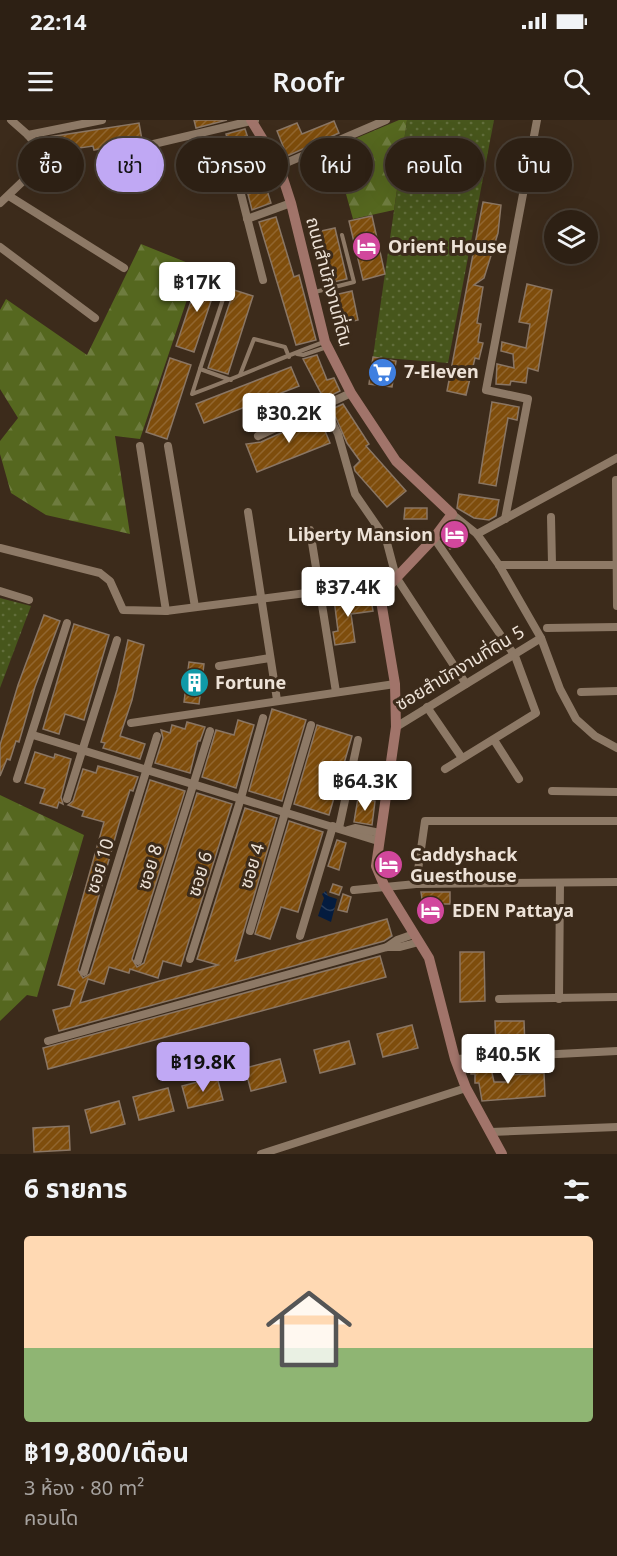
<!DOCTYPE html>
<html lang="th">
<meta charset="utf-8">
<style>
:root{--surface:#2d2014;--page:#392d22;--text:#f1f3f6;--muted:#a7a3a0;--line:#483e34;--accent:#c0a8f4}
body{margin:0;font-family:"Noto Sans","Noto Sans Thai",sans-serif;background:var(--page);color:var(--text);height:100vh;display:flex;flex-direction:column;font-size:22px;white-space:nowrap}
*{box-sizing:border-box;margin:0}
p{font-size:20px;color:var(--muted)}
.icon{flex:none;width:33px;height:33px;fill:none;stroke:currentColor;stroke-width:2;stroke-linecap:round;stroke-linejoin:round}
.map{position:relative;height:1034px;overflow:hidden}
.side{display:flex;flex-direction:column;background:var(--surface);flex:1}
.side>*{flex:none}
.banner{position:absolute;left:18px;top:18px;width:582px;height:54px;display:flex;gap:12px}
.buttons{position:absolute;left:544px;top:90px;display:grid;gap:12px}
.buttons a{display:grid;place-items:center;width:54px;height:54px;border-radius:50%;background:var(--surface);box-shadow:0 6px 24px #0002,0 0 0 2px var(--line);font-size:30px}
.price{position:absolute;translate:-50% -51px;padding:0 14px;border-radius:6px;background:#fff;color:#222;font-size:20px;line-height:39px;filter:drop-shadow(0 2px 3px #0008)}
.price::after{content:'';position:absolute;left:50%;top:36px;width:18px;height:14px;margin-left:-9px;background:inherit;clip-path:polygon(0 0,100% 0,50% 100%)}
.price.selected{background:var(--accent);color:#111}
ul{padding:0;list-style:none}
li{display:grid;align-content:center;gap:12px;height:318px;padding:0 24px}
li span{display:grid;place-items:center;height:186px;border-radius:6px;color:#555}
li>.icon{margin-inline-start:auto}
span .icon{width:108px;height:108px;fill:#fffc;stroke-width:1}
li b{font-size:26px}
h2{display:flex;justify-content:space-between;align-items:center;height:72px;padding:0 24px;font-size:26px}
.tag{padding:0 21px;border-radius:27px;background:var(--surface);box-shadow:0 6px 24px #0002,0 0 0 2px var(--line);font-size:21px;line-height:54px}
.tag.selected{background:var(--accent);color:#111}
.status{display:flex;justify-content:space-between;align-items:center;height:42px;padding:0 30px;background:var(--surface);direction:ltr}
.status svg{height:16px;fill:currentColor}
header{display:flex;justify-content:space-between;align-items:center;height:78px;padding:0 24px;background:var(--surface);font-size:27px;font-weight:600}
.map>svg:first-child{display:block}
</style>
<div class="status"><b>22:14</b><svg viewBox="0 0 49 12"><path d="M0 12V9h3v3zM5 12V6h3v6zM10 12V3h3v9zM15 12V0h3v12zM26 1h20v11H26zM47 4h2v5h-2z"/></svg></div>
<header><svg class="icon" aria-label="menu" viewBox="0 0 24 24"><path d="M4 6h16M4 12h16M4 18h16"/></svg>Roofr<svg class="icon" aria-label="search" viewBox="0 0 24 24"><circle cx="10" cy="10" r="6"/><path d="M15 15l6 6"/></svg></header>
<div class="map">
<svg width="617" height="1034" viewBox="0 0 617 1034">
<defs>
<pattern id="grass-dots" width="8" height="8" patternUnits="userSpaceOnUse" patternTransform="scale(1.5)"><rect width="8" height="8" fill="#47561c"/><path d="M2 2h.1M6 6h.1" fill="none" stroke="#626e3c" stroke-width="1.8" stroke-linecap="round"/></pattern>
<pattern id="forest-firs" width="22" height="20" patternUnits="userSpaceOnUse" patternTransform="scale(1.5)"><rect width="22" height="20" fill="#55671f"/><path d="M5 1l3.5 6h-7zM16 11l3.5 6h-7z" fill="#6e7c3f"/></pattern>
<pattern id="water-waves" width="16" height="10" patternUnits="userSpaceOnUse" patternTransform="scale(1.5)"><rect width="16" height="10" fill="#041c3f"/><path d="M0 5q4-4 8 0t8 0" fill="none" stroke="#293d5a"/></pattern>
<pattern id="building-hatch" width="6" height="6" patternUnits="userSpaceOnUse" patternTransform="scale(1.5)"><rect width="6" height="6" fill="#7e4d0c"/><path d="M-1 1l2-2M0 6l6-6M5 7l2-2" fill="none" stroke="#91662f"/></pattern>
</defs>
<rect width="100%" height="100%" fill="#3c2b1b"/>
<g fill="url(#grass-dots)">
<polygon points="407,0 494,0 448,243 373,237"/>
<polygon points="0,478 31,486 0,568"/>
</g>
<g fill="url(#forest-firs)">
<polygon points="399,0 407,0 394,90 353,99 337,42 322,46 319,34"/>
<polygon points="141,124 198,147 140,319 115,316 130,414 46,395 11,373 0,334 0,321 18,298 0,269 0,190 6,179 87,235"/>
<polygon points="0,675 84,715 37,877 27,875 0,901"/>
</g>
<polygon fill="url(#water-waves)" points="326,771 328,776 337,779 331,802 318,796 324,778 322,774"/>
<g fill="url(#building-hatch)" stroke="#8a7664" stroke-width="1.5">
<polygon points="194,0 227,0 196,8"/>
<polygon points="334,1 339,13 287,36 277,11 297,3 302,14"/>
<polygon points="139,3 142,20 94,30 93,26 51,32 49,17"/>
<polygon points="245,9 252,30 232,35 226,14"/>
<polygon points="258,41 271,83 252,90 241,47"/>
<polygon points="483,82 501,85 498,113 484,158 474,165 483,167 477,203 481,204 478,222 483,223 479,239 475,238 466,275 447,271"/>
<polygon points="372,96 385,154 363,160 349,101"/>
<polygon points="276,97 294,157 299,155 316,220 296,225 259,102"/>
<polygon points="335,108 347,159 324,164 312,113"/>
<polygon points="200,154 218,160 194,232 176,226"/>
<polygon points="527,164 552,170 538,251 528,248 526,263 511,261 510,265 496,264 497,244 514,248 513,234 501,231 502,222 526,228 530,204 519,202"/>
<polygon points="234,170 253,176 228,254 208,248"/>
<polygon points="352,171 358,200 336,205 330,176"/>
<polygon points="317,235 327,260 334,258 340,271 324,279 303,239"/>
<polygon points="373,237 396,241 392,267 369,264"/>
<polygon points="170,238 191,245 167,319 146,312"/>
<polygon points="291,247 299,266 204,303 196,284"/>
<polygon points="492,282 519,287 517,300 508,298 496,366 479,363"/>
<polygon points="343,284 369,324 366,326 406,371 387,387 355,351 354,347 360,341 347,323 332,289"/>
<polygon points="319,296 330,323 257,352 246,324 261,322"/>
<polygon points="459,374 499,380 496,396 489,400 474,398 457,388"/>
<polygon points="405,388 427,388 427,399 404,399"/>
<polygon points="453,405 464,421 450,429 443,419"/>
<polygon points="349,477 349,480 371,479 373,491 351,494 355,522 335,525 333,512 338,511 334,479"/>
<polygon points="44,495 60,501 35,567 19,622 16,621 10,640 7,639 0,656 0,625 18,565"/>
<polygon points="74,504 109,515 84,600 65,594 59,614 43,609"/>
<polygon points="128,520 144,525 132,580 120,616 145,624 140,639 103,628 105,623 101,622 117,570"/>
<polygon points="189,542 204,544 199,584 184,582"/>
<polygon points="272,589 306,600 282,681 249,671"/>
<polygon points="238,600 254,605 236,668 202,657 216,610 234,615"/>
<polygon points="187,602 205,607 200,621 198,621 190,653 155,643 163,618 161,610 170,613 172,605 185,609"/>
<polygon points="317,605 352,616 329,695 294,684"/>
<polygon points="35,632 54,638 55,634 71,639 61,677 63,684 59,682 57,688 40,683 45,669 25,663"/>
<polygon points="98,646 138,657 133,671 130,670 119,704 78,850 83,858 90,854 150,660 185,671 132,839 137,847 144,843 197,673 232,684 181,846 163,841 158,858 130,849 129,853 109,847 104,864 88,859 80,883 218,845 197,839 245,688 277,698 235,841 387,799 392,816 384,821 59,911 53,890 70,886 75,870 58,865 104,702 82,696 84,691 68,685 73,681 83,649 96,653"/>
<polygon points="358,678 375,681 372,705 354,702"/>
<polygon points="289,701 323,712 298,792 281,787 270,819 255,814"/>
<polygon points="337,720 346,723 339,750 328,746"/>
<polygon points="333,764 342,767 339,775 330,772"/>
<polygon points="421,772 450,772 450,784 437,784 437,798 425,798"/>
<polygon points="343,774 351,777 347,792 338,790"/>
<polygon points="460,832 484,832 485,881 460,882"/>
<polygon points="380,836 386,857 48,949 43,928"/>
<polygon points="495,901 524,901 525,927 496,928"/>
<polygon points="412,905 418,928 383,937 377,914"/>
<polygon points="349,921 355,944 320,953 314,930"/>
<polygon points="280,939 286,962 251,971 245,948"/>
<polygon points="490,944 494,962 509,962 508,955 544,953 545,976 482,981 479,963 475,963 475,954 471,954 471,945"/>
<polygon points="217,957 223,980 188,988 182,966"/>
<polygon points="168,968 174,991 139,1000 133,977"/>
<polygon points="119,981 125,1004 91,1013 85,990"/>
<polygon points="69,1006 70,1030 34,1032 33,1008"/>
</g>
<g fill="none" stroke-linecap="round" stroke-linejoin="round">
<g stroke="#8d7966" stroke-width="4">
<polyline points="315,172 354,162 342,115"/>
<polyline points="297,234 303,235 327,227"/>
<polyline points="200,249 228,164"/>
<polyline points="240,255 254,219 285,227 289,237"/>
<path d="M 231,260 L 200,249 L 192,274 C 236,258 280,238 324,222"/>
<polyline points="501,936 503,948 542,948"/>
</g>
<g stroke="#8d7966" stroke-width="8">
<polyline points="28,15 102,0"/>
<polyline points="107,35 255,0"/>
<polyline points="279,46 386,0"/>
<polyline points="9,76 124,148"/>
<polyline points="0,83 43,42 45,36 28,15 11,0"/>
<polyline points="247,99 291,83"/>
<polyline points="0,127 95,198"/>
<polyline points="263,160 233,43 270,30"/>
<polyline points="324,287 338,314 355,374 386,419 396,457 466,564"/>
<polyline points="258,316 351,273"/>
<polyline points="140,326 166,491"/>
<polyline points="168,326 195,487"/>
<polyline points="616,360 617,486"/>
<polyline points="248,392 277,580"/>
<polyline points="452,394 477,414 499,445 541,518 560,569 576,599 595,616 617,628"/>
<polyline points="551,397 552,444"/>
<polyline points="505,399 528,279 486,270 537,0"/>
<polyline points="310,410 336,572"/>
<polyline points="477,414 617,338"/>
<polyline points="434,418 515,536 536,593 445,649"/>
<polyline points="0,428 100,453 110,461 123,490 166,491 353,467 380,475"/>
<polyline points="499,445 617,445"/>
<polyline points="0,471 29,480"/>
<polyline points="547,508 617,507"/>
<polyline points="219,546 270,538"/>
<polyline points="581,572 617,571"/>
<polyline points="427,587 462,638"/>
<polyline points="131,603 395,564"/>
<polyline points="396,607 541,518"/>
<polyline points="33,615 378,721"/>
<polyline points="494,620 519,659"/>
<polyline points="17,659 67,503"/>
<polyline points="552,671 617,672"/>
<polyline points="67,679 117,520"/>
<polyline points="339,708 358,620"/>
<polyline points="348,710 355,708 380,713"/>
<polyline points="416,764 425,701 617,701"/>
<polyline points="354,770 416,764 617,762"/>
<polyline points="250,811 311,605"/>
<polyline points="300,816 333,706"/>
<polyline points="387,827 397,820 414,814"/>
<polyline points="190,839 241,678 263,598"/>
<polyline points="138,841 210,611"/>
<polyline points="84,852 157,616"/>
<polyline points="499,879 617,877"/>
<polyline points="559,879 560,763"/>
<polyline points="48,921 387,827 400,827 419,822"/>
<polyline points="455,939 617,931"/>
<polyline points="491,1012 617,1007"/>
<polyline points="261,1034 466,968"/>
</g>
<polyline stroke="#a1746a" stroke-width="10" points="251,0 279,46 291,83 325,222 351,273 396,341 452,394 434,418 380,475 395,564 396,607 376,746 384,765 429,838 455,939 466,968 502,1034"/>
</g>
<defs>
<symbol id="hotel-disc" viewBox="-11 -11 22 22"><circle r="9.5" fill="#d1479c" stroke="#3c2b1b"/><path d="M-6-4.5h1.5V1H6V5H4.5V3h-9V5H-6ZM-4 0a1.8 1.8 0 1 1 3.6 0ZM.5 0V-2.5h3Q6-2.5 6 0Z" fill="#fff"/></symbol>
<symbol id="supermarket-disc" viewBox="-11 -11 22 22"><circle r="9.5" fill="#3f7fe0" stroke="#3c2b1b"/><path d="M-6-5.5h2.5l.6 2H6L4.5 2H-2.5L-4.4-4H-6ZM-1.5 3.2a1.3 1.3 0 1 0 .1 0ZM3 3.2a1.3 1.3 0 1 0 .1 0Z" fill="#fff"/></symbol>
<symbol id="building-disc" viewBox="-11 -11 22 22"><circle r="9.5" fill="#0f9aa8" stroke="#3c2b1b"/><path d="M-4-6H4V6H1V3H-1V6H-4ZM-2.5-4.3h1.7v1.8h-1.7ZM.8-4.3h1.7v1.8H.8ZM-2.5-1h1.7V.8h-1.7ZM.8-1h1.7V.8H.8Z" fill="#fff"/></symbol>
</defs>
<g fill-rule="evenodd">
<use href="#hotel-disc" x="350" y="110" width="33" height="33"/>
<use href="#supermarket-disc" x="366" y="236" width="33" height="33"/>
<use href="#hotel-disc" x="438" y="398" width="33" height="33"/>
<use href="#building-disc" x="178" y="546" width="33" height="33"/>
<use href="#hotel-disc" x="372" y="728" width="33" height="33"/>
<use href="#hotel-disc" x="414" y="774" width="33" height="33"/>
</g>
<g text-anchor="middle" stroke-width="6" stroke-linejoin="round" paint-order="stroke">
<g font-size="18" font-weight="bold" fill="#ede2d7" stroke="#3c2b1b" text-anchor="start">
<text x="388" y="133">Orient House</text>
<text x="404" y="258">7-Eleven</text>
<text x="433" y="421" text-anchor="end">Liberty Mansion</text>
<text x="215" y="569">Fortune</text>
<text x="410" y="741">Caddyshack<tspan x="410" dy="21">Guesthouse</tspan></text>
<text x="452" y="797">EDEN Pattaya</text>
</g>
<g font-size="18" fill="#ede2d7" stroke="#3c2b1b">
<text transform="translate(329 162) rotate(75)" y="6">ถนนสำนักงานที่ดิน</text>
<text transform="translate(460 548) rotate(-31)" y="6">ซอยสำนักงานที่ดิน 5</text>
<text transform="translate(100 746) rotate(-73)" y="6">ซอย 10</text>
<text transform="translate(252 746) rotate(-73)" y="6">ซอย 4</text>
<text transform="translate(150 747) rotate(-73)" y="6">ซอย 8</text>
<text transform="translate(200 754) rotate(-73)" y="6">ซอย 6</text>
</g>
</g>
</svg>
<div class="buttons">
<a><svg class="icon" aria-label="layers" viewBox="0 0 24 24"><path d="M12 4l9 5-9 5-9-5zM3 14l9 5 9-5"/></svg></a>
</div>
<b class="price" style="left:197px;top:193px">฿17K</b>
<b class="price" style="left:289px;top:324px">฿30.2K</b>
<b class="price" style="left:348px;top:498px">฿37.4K</b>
<b class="price" style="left:365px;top:692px">฿64.3K</b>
<b class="price" style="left:508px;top:965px">฿40.5K</b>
<b class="price selected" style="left:203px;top:973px">฿19.8K</b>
<div class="banner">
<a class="tag">ซื้อ</a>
<a class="tag selected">เช่า</a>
<a class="tag">ตัวกรอง</a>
<a class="tag">ใหม่</a>
<a class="tag">คอนโด</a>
<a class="tag">บ้าน</a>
</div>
</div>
<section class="side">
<h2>6 รายการ<svg class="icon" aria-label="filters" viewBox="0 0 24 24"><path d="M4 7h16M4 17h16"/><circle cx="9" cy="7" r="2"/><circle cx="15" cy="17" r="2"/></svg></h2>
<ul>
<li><span style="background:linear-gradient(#ffd9b3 60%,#8fb573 0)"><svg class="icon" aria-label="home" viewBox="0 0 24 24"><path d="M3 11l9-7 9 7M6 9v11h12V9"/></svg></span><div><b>฿19,800/เดือน</b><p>3 ห้อง · 80 m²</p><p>คอนโด</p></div></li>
</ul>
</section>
